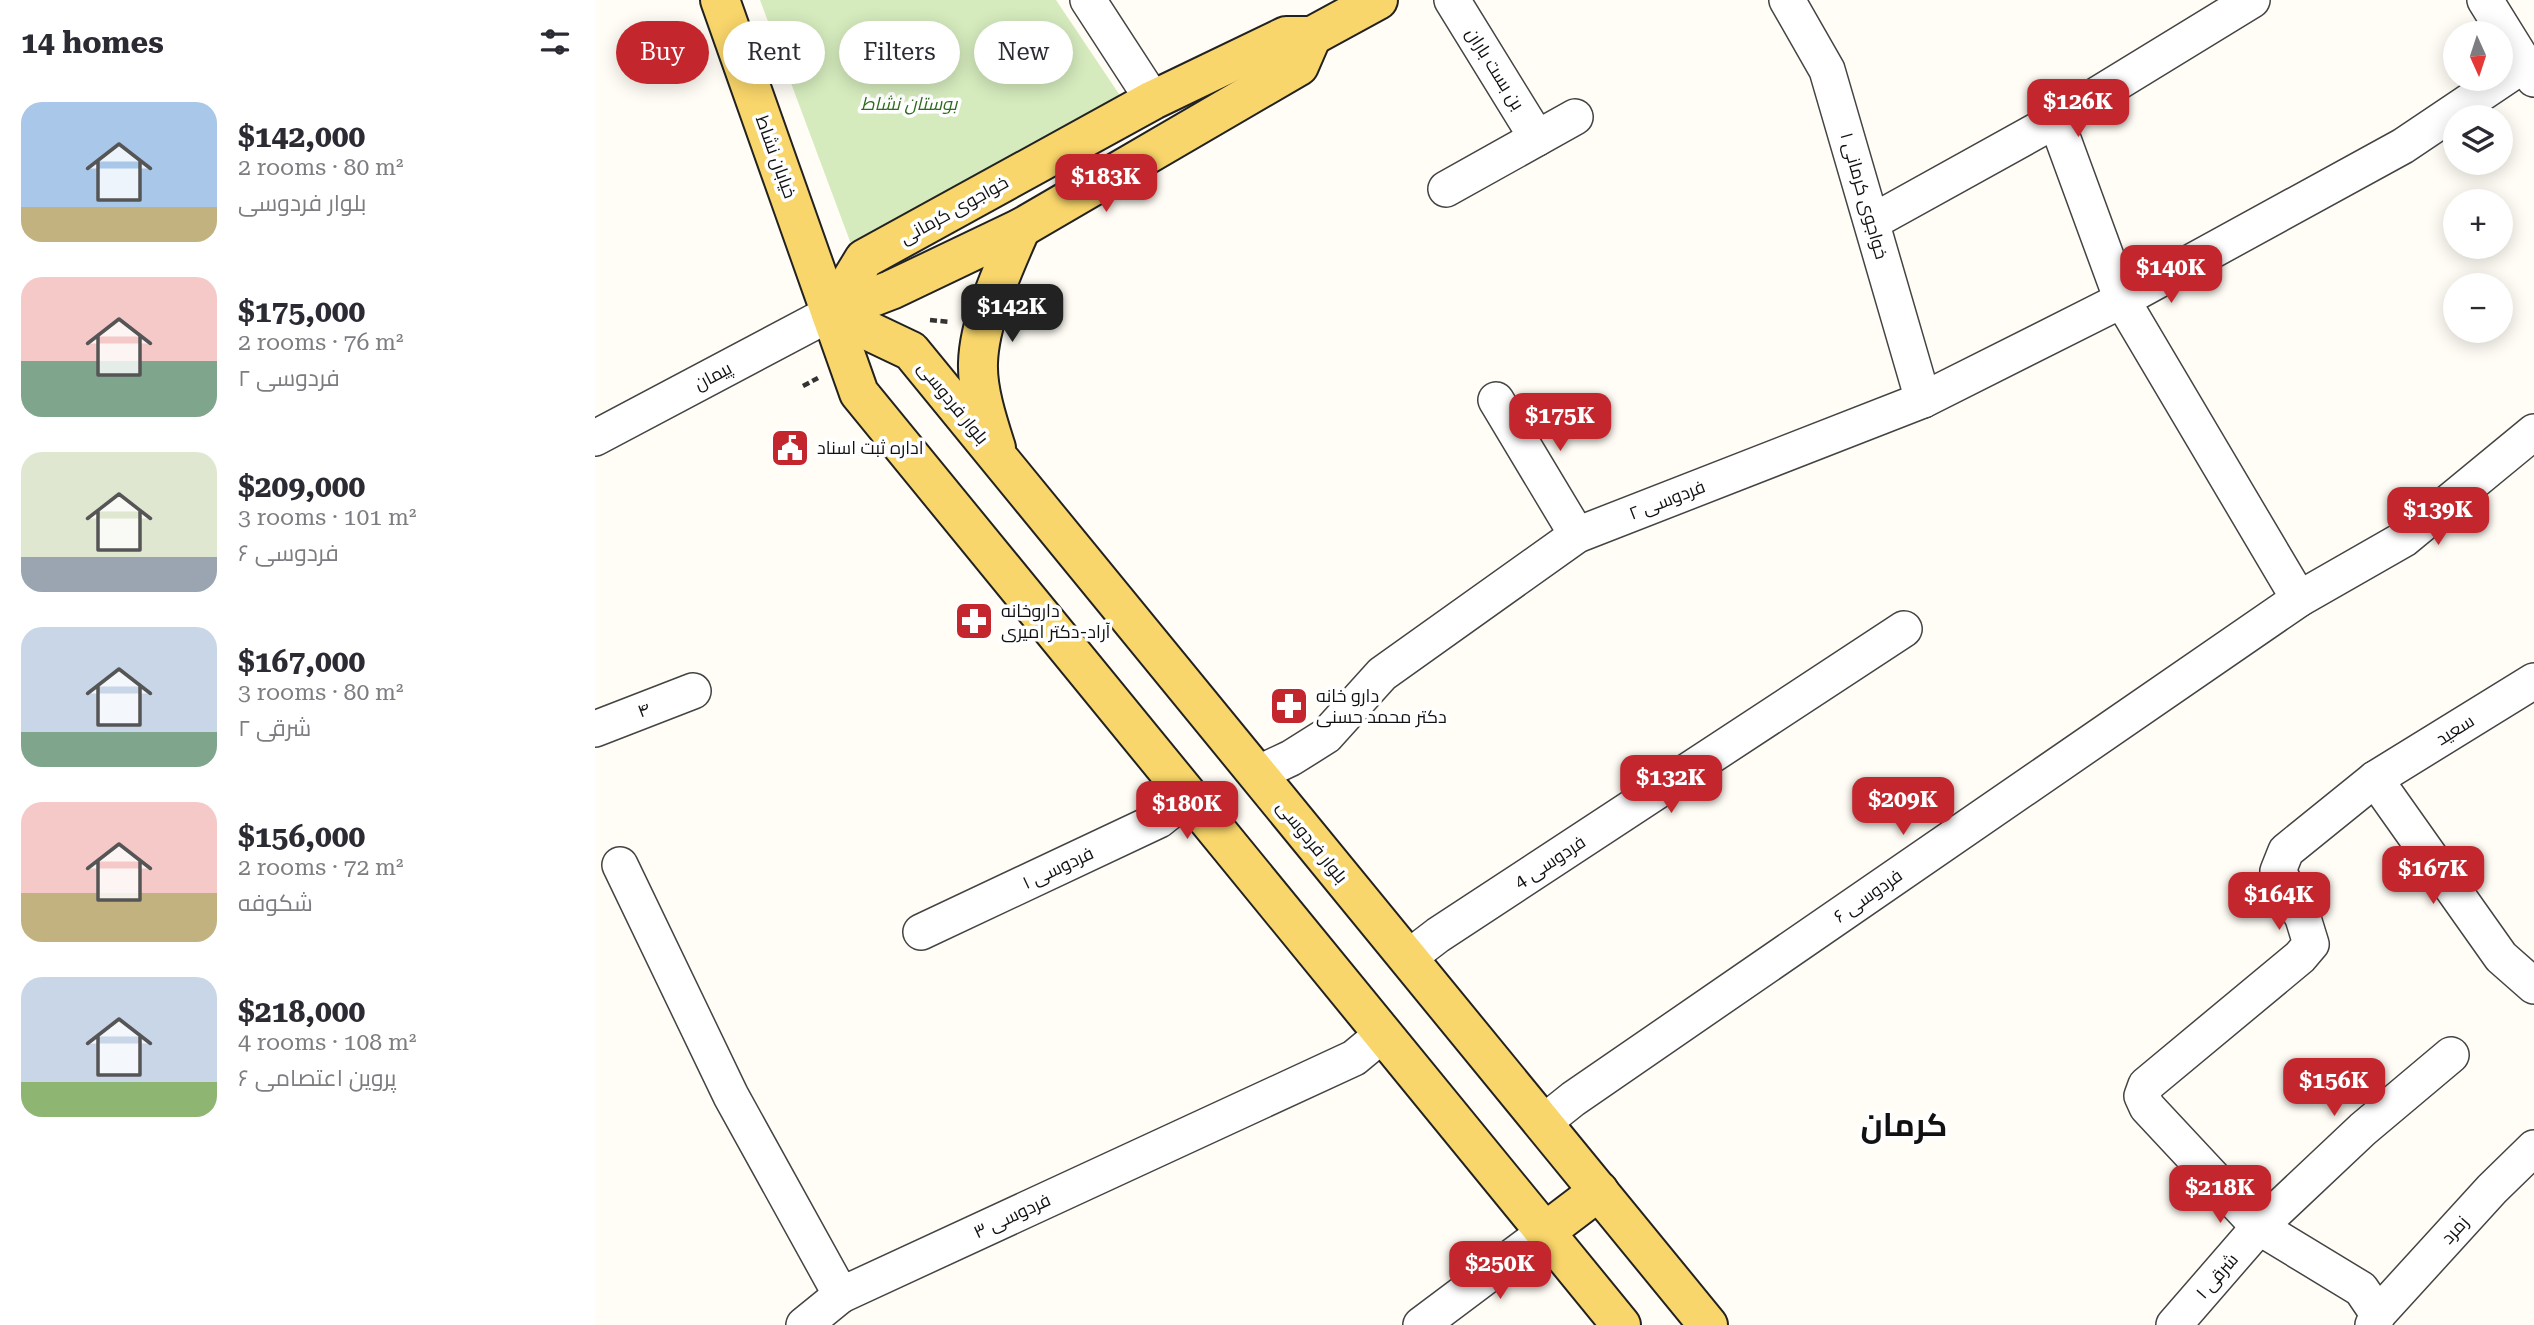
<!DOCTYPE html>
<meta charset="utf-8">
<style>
:root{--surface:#fff;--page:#f2f2f3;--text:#2b2b33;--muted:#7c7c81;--accent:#c4262e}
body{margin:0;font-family:"Roboto Serif",Cairo,serif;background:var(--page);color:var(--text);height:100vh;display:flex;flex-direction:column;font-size:26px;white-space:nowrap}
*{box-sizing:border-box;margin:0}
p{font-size:23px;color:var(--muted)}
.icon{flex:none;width:38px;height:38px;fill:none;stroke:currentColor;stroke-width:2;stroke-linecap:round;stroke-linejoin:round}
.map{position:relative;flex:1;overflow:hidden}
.side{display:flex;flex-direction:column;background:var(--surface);width:595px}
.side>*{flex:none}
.guide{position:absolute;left:21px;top:21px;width:665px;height:63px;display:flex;gap:14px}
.needle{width:46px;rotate:177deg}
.fabs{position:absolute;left:1848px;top:21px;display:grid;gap:14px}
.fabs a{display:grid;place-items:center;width:70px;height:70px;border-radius:50%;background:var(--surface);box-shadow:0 4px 18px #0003;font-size:35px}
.price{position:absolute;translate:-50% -60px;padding:0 16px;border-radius:14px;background:var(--accent);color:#fff;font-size:23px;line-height:46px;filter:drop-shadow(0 2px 4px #0008)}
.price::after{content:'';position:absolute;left:50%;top:42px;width:21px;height:16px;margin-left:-10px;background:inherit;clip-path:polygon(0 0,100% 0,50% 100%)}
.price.on{background:#222;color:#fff}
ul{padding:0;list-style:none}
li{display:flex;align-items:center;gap:21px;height:175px;padding:0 21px}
li span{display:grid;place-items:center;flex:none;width:196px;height:140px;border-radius:21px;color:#555}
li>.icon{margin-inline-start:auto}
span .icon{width:84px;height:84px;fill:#fffc;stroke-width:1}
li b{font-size:30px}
h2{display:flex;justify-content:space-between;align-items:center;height:84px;padding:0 21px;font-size:30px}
.chip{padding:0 24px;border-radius:32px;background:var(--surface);box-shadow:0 4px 18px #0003;font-size:24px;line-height:63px}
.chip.on{background:var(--accent);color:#fff}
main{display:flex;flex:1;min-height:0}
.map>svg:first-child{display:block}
</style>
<main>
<section class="side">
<h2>14 homes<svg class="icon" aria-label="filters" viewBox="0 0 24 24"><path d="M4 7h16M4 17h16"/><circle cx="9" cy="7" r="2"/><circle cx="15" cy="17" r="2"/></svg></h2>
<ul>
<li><span style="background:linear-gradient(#a9c7e8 75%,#c2b280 0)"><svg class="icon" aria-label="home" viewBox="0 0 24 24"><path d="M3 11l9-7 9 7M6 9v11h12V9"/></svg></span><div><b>$142,000</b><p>2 rooms · 80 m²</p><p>بلوار فردوسی</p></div></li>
<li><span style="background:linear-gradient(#f6c9c9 60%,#7fa58c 0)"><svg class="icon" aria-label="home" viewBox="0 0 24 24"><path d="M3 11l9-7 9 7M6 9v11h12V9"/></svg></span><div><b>$175,000</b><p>2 rooms · 76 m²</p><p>فردوسی ۲</p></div></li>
<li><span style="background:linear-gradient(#dfe7d0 75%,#9aa5b1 0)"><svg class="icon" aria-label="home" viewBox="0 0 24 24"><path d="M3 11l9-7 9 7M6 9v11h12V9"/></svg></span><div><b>$209,000</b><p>3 rooms · 101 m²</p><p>فردوسی ۶</p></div></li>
<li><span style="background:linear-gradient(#c9d6e8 75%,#7fa58c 0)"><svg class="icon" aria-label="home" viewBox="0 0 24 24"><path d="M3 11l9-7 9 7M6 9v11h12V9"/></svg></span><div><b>$167,000</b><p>3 rooms · 80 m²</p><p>شرقی ۲</p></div></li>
<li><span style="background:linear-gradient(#f6c9c9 65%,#c2b280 0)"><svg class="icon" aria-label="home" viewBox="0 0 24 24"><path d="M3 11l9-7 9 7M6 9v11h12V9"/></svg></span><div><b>$156,000</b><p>2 rooms · 72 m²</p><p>شکوفه</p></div></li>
<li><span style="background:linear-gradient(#c9d6e8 75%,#8fb573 0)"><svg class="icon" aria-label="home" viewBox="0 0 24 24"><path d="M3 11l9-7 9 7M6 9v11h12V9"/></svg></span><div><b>$218,000</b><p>4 rooms · 108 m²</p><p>پروین اعتصامی ۶</p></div></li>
</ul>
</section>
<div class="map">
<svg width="1939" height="1325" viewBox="0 0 1939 1325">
<rect width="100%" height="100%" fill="#fffdf5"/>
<polygon fill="#d5ebbd" points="165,0 461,0 530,103 259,252"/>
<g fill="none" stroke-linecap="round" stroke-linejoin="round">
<defs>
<g id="minor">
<polyline points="493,0 558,100"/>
<polyline points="857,0 942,138"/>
<polyline points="1192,0 1232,70 1328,400"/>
<polyline points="1890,0 1939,79"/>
<polyline points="1461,120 1527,300 1808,146 1930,64"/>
<polyline points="851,189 980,117"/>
<polyline points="1277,222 1461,120 1657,0"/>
<polyline points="901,400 982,535"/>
<polyline points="0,438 236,313"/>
<polyline points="0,729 98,691"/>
<polyline points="662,774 696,758 731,736 787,674 982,535 1328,400 1527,300 1704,599"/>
<polyline points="1780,779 1906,957 1939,986"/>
<polyline points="25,865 136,1096 246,1295 759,1058 788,1034"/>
<polyline points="326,932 564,820 594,796"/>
<polyline points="813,958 843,935 1309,629"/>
<polyline points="948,1123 978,1099 1704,599 1809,539 1939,432"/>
<polyline points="1783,1314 1897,1189 1939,1148"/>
<polyline points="209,1325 246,1295"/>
<polyline points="826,1325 950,1232"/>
<polyline points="1579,1325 1664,1227 1768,1129 1856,1055"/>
<polyline points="1778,1325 1783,1314 1766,1289 1664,1227 1552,1107 1547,1096 1551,1085 1705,957 1716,944 1708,918 1683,871 1691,851 1780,779 1939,681"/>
</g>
<g id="major">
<polyline points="125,0 264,393 1026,1325"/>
<polyline points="717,36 783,0"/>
<polyline points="236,313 316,351 1113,1325"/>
<polyline points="236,313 269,259 558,100 691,36 717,36"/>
<polyline points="236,313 296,290 426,228 704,66 717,36"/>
<path d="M 401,448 C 393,423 382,390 383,363 C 384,321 409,267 426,228"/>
<polyline points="950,1232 1004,1191"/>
</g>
</defs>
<use href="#minor" stroke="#444" stroke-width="38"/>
<use href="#major" stroke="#222" stroke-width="42"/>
<g stroke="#333" stroke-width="4.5" stroke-dasharray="7 3.5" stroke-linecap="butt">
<polyline points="335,320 355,322"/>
<polyline points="208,386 223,378"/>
</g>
<use href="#minor" stroke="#fff" stroke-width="35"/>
<use href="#major" stroke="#f9d66b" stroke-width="38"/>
</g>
<defs>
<symbol id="civic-square" viewBox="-11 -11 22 22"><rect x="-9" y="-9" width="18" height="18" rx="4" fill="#c4262e" stroke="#fff"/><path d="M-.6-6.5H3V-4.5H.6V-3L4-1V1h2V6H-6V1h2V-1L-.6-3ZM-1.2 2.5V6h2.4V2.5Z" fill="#fff"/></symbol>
<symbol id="pharmacy-square" viewBox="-11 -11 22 22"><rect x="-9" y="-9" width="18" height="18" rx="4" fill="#c4262e" stroke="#fff"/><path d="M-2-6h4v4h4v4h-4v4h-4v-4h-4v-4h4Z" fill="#fff"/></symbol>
</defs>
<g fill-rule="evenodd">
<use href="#civic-square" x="173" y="426" width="44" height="44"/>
<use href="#pharmacy-square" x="357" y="599" width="44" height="44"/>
<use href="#pharmacy-square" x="672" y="684" width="44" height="44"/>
</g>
<g text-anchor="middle" stroke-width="7" stroke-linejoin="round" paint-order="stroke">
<g font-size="18" fill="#111" stroke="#fff">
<text transform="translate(900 69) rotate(58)" y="6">بن بست باران</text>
<text transform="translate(181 157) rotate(70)" y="6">خیابان نشاط</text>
<text transform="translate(1269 196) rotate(74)" y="6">خواجوی کرمانی ۱</text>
<text transform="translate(359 210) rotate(-29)" y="6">خواجوی کرمانی</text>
<text transform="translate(118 376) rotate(-28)" y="6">پیمان</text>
<text transform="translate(358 403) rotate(51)" y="6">بلوار فردوسی</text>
<text transform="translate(1072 500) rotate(-21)" y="6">فردوسی ۲</text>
<text transform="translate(49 710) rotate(-21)" y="6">۴</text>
<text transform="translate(1860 730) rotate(-32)" y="6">سعید</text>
<text transform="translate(717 842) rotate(51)" y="6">بلوار فردوسی</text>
<text transform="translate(955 862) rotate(-33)" y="6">فردوسی 4</text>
<text transform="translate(463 868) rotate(-25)" y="6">فردوسی ۱</text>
<text transform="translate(1273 896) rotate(-35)" y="6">فردوسی ۶</text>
<text transform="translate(417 1216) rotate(-25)" y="6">فردوسی ۳</text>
<text transform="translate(1860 1230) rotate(-48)" y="6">زمرد</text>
<text transform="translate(1622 1276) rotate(-49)" y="6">شرقی ۱</text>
</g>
<g font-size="18" font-style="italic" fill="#2f6b1f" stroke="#fff">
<text x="314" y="110">بوستان نشاط</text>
</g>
<g font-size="18" fill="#111" stroke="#fff" text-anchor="start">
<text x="222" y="454">اداره ثبت اسناد</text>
<text x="406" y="617">داروخانه<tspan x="406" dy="21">آراد-دکتر امیری</tspan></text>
<text x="721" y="702">دارو خانه<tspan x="721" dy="21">دکتر محمد حسنی</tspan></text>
</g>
<g font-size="32" font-weight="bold" fill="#111" stroke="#fff">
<text x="1309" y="1136">کرمان</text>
</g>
</g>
</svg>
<div class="fabs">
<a><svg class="needle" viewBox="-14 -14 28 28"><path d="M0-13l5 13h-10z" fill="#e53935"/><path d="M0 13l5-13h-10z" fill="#7c7c81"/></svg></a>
<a><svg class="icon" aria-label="layers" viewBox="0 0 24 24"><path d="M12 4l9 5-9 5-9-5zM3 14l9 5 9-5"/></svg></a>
<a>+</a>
<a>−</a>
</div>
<b class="price" style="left:1483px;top:139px">$126K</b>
<b class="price" style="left:511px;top:214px">$183K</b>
<b class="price" style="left:1576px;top:305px">$140K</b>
<b class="price on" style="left:417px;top:344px">$142K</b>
<b class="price" style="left:965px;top:453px">$175K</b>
<b class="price" style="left:1843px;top:547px">$139K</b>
<b class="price" style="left:1076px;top:815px">$132K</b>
<b class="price" style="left:1308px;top:837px">$209K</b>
<b class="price" style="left:592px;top:841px">$180K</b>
<b class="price" style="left:1838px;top:906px">$167K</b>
<b class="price" style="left:1684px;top:932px">$164K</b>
<b class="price" style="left:1739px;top:1118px">$156K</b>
<b class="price" style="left:1625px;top:1225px">$218K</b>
<b class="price" style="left:905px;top:1301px">$250K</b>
<div class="guide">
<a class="chip on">Buy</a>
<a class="chip">Rent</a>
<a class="chip">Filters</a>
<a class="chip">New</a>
</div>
</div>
</main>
